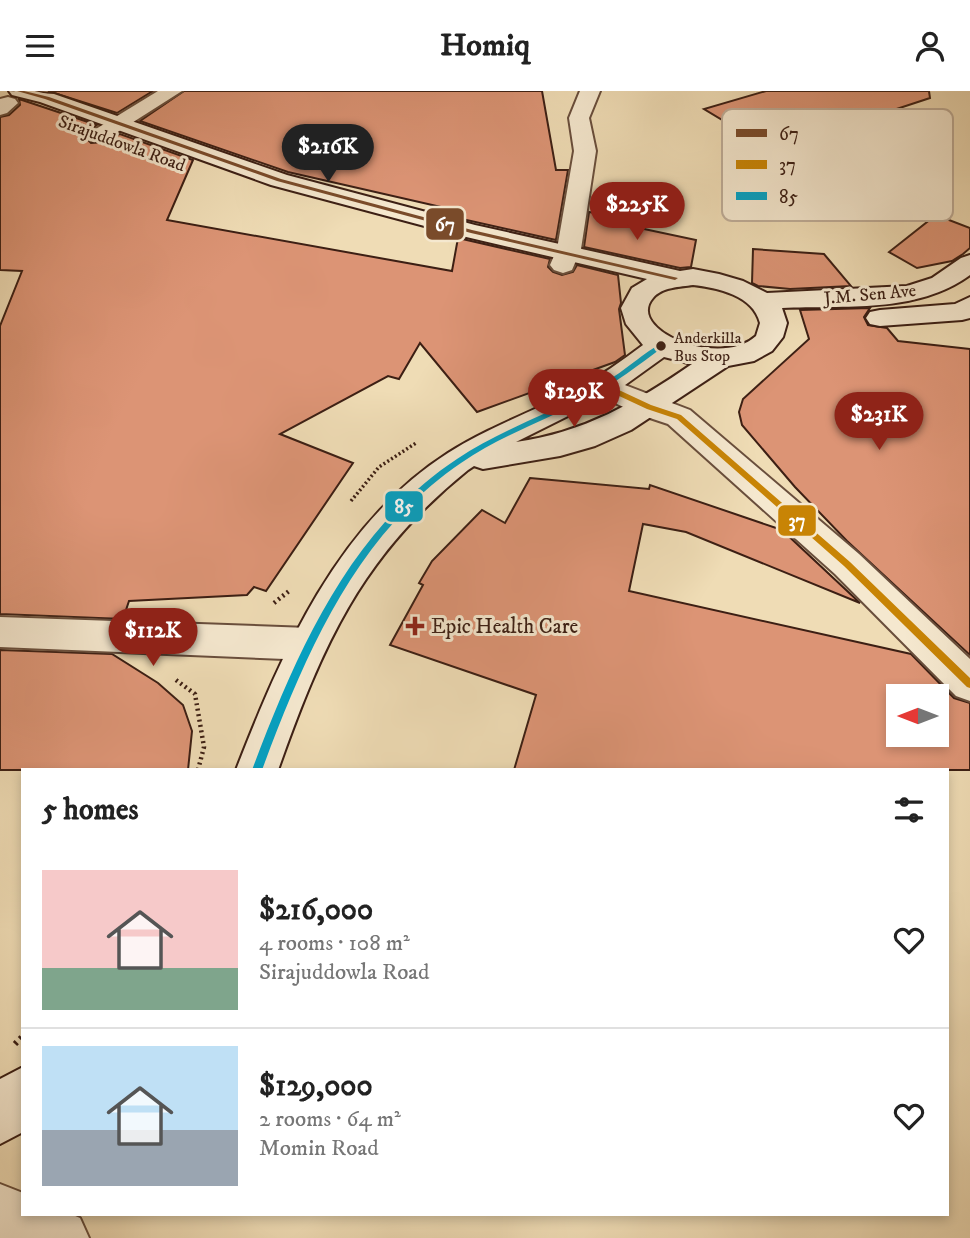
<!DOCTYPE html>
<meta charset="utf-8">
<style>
:root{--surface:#fff;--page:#f2f2f2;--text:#222;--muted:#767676;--line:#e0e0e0;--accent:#8f2418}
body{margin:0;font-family:"IM FELL DW Pica",serif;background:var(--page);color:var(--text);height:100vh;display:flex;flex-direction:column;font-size:26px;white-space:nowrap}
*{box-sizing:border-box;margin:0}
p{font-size:23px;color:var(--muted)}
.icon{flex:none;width:38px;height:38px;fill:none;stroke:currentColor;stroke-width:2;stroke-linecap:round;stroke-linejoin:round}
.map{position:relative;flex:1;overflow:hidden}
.side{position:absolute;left:21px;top:677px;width:928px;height:448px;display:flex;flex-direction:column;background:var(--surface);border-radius:0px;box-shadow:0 4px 10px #0003}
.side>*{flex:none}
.needle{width:46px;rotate:270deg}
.controls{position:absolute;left:886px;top:593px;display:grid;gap:14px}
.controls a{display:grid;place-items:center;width:63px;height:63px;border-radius:0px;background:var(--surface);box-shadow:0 4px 10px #0003;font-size:35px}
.price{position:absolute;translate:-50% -60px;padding:0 16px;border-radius:24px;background:var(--accent);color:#fff;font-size:23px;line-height:46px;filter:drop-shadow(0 2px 4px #0008)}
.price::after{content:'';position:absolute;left:50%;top:42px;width:21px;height:16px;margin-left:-10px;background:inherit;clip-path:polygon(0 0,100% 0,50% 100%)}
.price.current{background:#222;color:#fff}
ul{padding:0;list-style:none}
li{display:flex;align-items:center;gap:21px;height:175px;padding:0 21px}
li+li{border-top:2px solid var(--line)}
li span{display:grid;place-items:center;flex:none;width:196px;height:140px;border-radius:0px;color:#555}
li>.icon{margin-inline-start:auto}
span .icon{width:84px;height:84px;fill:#fffc;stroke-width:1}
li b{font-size:30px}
h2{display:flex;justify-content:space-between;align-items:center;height:84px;padding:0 21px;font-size:30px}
header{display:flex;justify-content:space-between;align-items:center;height:91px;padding:0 21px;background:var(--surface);font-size:32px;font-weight:700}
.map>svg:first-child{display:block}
</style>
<header><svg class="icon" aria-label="menu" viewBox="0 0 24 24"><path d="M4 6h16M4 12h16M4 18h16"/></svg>Homiq<svg class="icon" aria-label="person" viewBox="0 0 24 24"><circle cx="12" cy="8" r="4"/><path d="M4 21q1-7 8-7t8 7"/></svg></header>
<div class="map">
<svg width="970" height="1147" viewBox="0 0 970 1147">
<rect width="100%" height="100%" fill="#efdcb5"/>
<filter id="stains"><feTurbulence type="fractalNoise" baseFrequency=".00286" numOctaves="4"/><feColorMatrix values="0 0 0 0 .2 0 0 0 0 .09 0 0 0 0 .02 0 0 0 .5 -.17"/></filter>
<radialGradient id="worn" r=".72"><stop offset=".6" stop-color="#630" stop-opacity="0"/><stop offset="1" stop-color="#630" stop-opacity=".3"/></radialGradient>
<g fill="#dc9475" stroke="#3c1f14" stroke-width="2" fill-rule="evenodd">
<polygon points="48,0 153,0 117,22"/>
<polygon points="184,0 542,0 556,79 568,79 556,149 462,128 463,121 288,81 140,30"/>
<polygon points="766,0 929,0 930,7 772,59 704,18"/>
<polygon points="19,8 97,34 84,45 91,52 106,51 120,43 193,69 167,129 452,180 458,147 550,168 548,176 553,181 562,184 573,181 577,174 618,184 621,212 619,218 625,264 615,271 477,321 420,252 399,288 388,285 280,343 353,372 266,500 254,496 247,504 129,510 123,528 0,523 0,235 22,180 0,179 0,26 9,24 20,14"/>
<polygon points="589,121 633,128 630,135 696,149 691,176 680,177 584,156"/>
<polygon points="936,124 970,137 970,157 963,163 952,170 917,177 889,161"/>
<polygon points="753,158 824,163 851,195 790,198 758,195 752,192"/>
<polygon points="870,217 864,226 868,234 887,237 898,250 970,258 970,564 847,450 795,396 742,334 739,321 743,308 809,248 800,219"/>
<path d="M 530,387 L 649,398 L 650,394 L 782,439 L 860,512 L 686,441 L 643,433 L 629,500 L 911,563 L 954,607 L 970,612 L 970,679 L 514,679 L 536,604 L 390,554 L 423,494 L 419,492 L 432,470 L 482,419 L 505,432 ZM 898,606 L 936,606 L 936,644 L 898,644 Z"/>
<polygon points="0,559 112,563 158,592 183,614 192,640 188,679 0,679"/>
</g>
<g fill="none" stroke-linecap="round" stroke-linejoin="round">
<defs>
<g id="minor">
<polygon points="158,0 182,0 105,49 91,49 87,45 91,41"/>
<polygon points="580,0 600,0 589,27 596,60 581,158 572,179 563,182 554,179 550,174 557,158 574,60 569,27"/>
<polygon points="8,6 15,8 18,12 7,22 0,24 0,8"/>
<polygon points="604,286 690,319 859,463 970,568 970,610 956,605 835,483 668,333 638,323 594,302 589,295 594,288"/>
<polygon points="0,1093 23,1102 23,1124 73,1124 80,1127 89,1147 0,1147"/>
</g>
<polygon id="tertiary" points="0,526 309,537 322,542 328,553 322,564 309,569 0,556"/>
<g id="secondary">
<path d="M 9,0 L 54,3 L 287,84 L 475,134 L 680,180 L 693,178 L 719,183 L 743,190 L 767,202 L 907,195 L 932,187 L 961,167 L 970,164 L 970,184 C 917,223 844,214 782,217 L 787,232 L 783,246 L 772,260 L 754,270 L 728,275 L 631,339 L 595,355 L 560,365 L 483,378 L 474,375 L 468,379 C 361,465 323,553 278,679 L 236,679 C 282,561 337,433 448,362 C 489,336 534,320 577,298 C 600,285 622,270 643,254 L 626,233 L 621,217 L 632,197 L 647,188 L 462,145 L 271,94 L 40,11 L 12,4 ZM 693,194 C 718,197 753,204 760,232 L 756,245 C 720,278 625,239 653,207 C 662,196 680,196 693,194 ZM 664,266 L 692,273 C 637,311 583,342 516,351 L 614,302 Z"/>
<polygon points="970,206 970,227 962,229 880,235 870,233 866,227 870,221 880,219 955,213"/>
<polygon points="23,976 23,1041 0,1053 0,988"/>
</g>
</defs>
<use href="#minor" stroke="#694e3c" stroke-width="4"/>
<use href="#tertiary" stroke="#694e3c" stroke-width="4"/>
<use href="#secondary" stroke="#3c1f14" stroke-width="4"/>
<polyline stroke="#3c1f14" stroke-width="3.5" stroke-dasharray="2 2.5" stroke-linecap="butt" points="351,410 379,376 416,352"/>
<g stroke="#3c1f14" stroke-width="4.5" stroke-dasharray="2 3.5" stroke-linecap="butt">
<polyline points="274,512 289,500"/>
<polyline points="176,589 195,603 204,656 198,679"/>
</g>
<polyline stroke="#3c1f14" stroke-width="6" stroke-dasharray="2.5 4.5" stroke-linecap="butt" points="15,953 23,945"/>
<use href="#minor" fill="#f5e8cf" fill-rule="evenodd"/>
<use href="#tertiary" fill="#f5e8cf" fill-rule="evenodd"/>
<use href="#secondary" fill="#f5e8cf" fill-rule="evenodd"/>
<defs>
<polygon id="bus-1" points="17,0 24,0 49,6 281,88 472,139 678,187 675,189 471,142 277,90 45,8"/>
<polygon id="bus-2" points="602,293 606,293 651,314 681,324 850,471 970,587 970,597 967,596 844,475 677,328 647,318 602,297"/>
<path id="bus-3" d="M 661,253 L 664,255 L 663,256 C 639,274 615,292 588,307 C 546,329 500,345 461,372 C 355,444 305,564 262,679 L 252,679 C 296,563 349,439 457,368 C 497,341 543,325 585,303 C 601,294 616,285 630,274 C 640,267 650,258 661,253 Z"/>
</defs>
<use href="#bus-1" stroke="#f5e8cf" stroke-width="5"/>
<use href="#bus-2" stroke="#f5e8cf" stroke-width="5"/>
<use href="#bus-3" stroke="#f5e8cf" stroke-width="5"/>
<use href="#bus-1" fill="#7a4b2a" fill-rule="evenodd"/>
<use href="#bus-2" fill="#c88405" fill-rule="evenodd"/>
<use href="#bus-3" fill="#03a2c5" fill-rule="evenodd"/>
</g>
<circle fill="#3c1f14" stroke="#f5e8cf" stroke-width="2.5" cx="661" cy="255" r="6"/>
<path fill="#8f2418" stroke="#f5e8cf" stroke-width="2.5" d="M411.5 524.5h7v7h7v7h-7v7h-7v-7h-7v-7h7z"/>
<g text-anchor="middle" stroke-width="6" stroke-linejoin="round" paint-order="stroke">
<g font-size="16" fill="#3c1f14" stroke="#f5e8cf" text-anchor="start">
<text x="674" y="252">Anderkilla<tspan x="674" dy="18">Bus Stop</tspan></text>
</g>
<g font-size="18" fill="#3c1f14" stroke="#f5e8cf">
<text transform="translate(122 52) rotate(20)" y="6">Sirajuddowla Road</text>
<text transform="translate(870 203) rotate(-5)" y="6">J.M. Sen Ave</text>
</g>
<g font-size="21" fill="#3c1f14" stroke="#f5e8cf" text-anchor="start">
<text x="431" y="542">Epic Health Care</text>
</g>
</g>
<rect x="722" y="18" width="231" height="112" rx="10" fill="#f5e8cf" stroke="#beac97" stroke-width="2"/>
<rect x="736" y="38" width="31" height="8" fill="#7a4b2a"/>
<rect x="736" y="69" width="31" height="9" fill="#c88405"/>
<rect x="736" y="101" width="31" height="8" fill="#03a2c5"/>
<g font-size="19" fill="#3c1f14">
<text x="779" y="49">67</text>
<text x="779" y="80">37</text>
<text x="779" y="112">85</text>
</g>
<g stroke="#f5e8cf" stroke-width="2.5">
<rect x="425" y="116" width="40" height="34" rx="7" fill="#7a4b2a"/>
<rect x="384" y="399" width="40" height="33" rx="7" fill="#03a2c5"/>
<rect x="777" y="413" width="40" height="33" rx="7" fill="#c88405"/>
</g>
<g font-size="19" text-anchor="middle" font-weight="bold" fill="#fff">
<text x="445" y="140">67</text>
<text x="404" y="422">85</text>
<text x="797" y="436">37</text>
</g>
<rect width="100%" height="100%" filter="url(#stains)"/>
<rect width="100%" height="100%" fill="url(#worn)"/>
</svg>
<div class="controls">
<a><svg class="needle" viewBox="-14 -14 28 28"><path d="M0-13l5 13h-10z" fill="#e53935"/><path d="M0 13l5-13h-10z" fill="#767676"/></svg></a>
</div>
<b class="price current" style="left:328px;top:93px">$216K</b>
<b class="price" style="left:637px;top:151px">$225K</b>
<b class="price" style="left:574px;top:338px">$129K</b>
<b class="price" style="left:879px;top:361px">$231K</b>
<b class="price" style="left:153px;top:577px">$112K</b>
<section class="side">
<h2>5 homes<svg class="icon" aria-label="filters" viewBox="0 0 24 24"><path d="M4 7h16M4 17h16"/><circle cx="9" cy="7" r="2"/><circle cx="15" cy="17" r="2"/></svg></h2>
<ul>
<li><span style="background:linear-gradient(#f6c9c9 70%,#7fa58c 0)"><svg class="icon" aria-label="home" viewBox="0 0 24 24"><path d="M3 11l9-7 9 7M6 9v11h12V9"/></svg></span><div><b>$216,000</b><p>4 rooms · 108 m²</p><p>Sirajuddowla Road</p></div><svg class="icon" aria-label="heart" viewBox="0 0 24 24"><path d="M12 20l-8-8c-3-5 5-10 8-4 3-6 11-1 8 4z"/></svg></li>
<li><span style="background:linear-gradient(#bfe0f5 60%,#9aa5b1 0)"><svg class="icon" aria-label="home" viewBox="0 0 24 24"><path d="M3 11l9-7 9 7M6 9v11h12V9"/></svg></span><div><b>$129,000</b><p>2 rooms · 64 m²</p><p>Momin Road</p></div><svg class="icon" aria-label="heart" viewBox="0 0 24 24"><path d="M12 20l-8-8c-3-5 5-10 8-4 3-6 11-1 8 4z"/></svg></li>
</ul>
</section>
</div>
